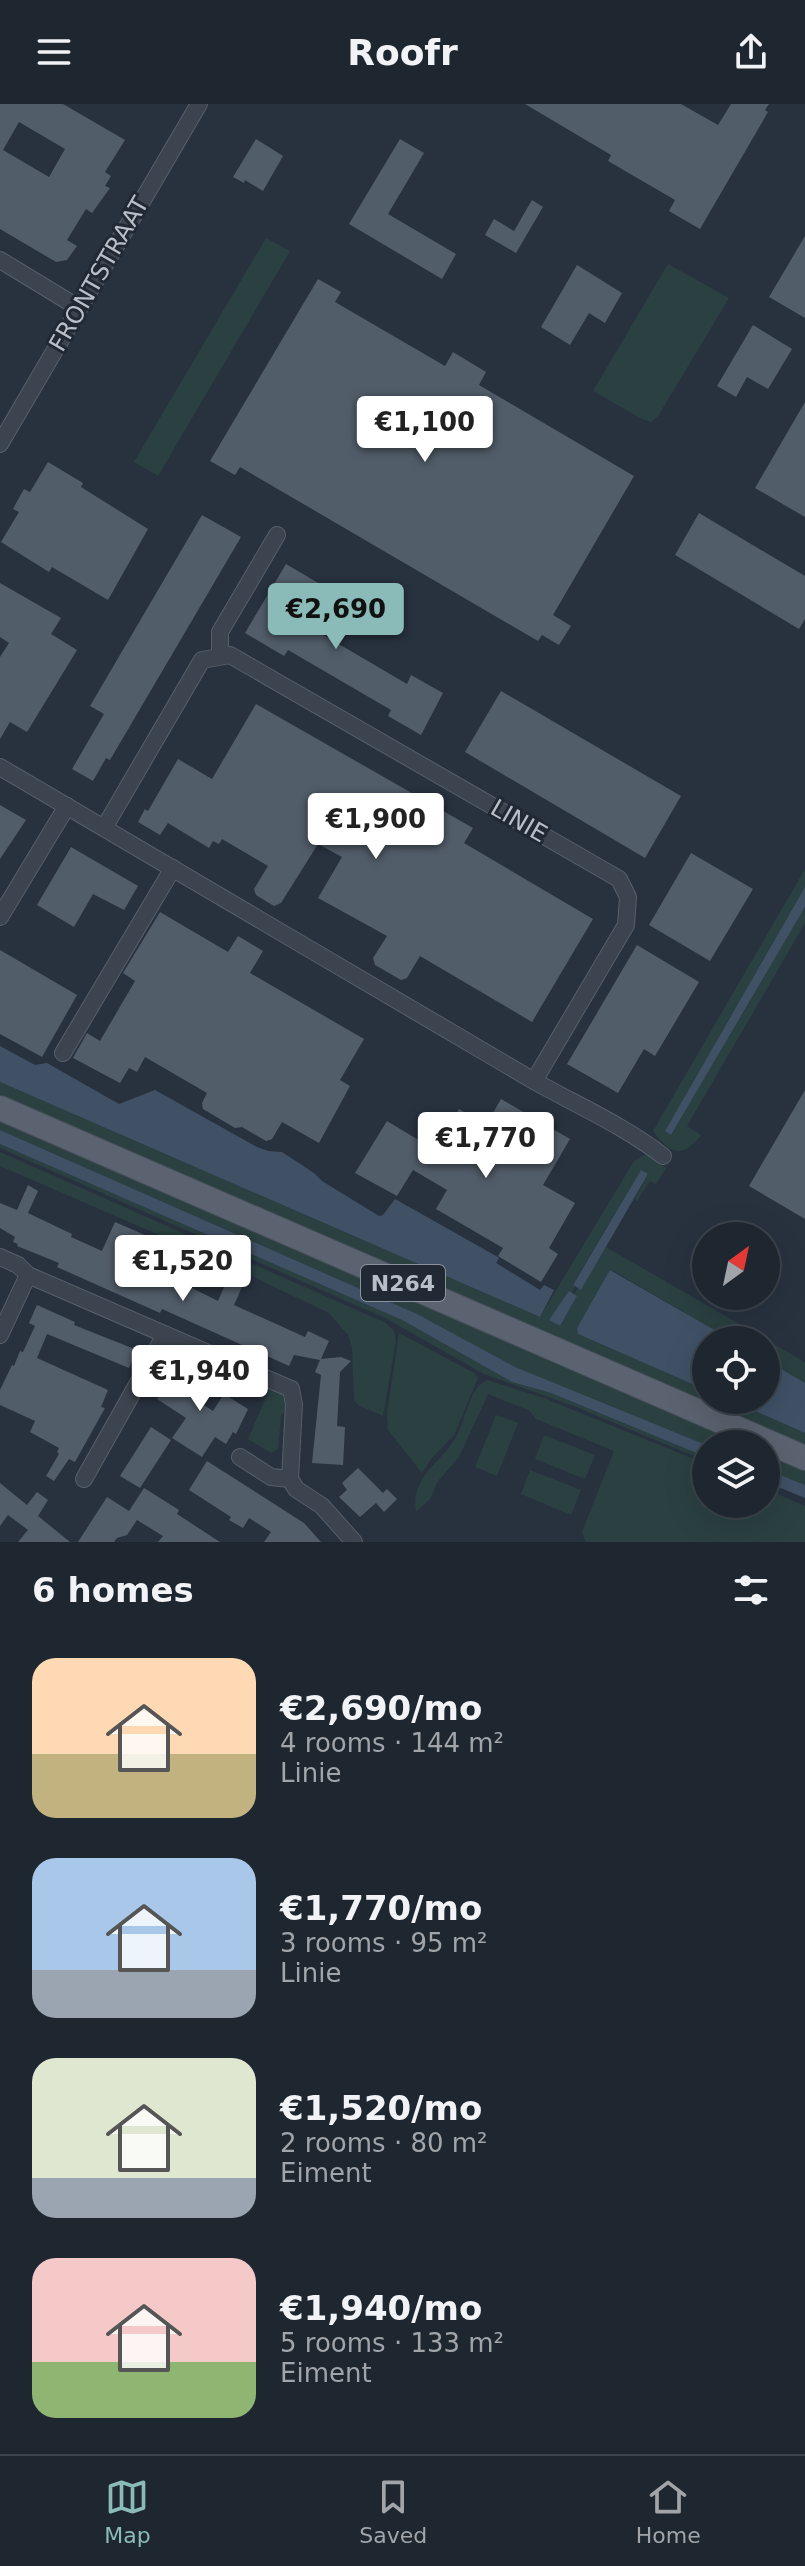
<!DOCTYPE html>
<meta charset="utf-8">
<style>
:root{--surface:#1e262f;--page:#2b323b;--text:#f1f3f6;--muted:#a1a5aa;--line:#3c434b;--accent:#8bbbb9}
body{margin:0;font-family:"DejaVu Sans",sans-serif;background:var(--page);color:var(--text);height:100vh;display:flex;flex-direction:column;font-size:30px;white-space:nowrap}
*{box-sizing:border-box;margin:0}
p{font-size:26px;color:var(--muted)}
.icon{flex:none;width:44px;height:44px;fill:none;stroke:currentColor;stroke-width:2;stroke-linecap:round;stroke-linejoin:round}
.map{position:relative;height:1438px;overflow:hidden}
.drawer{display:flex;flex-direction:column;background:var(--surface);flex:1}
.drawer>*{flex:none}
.needle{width:52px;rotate:33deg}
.tools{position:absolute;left:692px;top:1118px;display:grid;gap:16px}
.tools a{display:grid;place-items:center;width:88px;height:88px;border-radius:50%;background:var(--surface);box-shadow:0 8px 32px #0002,0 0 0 2px var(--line);font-size:40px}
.price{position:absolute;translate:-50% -68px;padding:0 18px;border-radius:8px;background:#fff;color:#222;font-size:26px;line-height:52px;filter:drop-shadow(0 2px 4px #0008)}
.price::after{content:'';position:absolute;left:50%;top:48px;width:24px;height:18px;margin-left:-12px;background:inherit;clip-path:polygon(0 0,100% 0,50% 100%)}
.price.active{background:var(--accent);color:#111}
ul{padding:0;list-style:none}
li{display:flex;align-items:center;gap:24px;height:200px;padding:0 32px}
li span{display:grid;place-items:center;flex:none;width:224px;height:160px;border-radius:24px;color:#555}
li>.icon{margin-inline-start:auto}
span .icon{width:96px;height:96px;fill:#fffc;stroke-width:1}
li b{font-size:34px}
h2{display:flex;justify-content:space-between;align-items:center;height:96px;padding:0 32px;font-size:34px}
header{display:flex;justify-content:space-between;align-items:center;height:104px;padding:0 32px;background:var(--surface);font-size:36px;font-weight:800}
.tab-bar{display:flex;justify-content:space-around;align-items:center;height:112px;border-top:2px solid var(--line);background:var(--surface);font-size:22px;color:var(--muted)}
.tab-bar a{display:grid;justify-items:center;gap:4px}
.tab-bar .active{color:var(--accent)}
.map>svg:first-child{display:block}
</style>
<header><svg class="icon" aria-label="menu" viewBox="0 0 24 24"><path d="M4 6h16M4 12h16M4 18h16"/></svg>Roofr<svg class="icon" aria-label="share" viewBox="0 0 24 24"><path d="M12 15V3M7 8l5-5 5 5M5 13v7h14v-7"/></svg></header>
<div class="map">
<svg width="805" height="1438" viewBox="0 0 805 1438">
<rect width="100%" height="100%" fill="#28323f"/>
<g fill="#2b4041">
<polygon points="266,134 290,147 158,372 134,358"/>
<polygon points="668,160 729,194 658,312 651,318 642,315 593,287"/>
<path d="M 805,765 L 805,783 L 665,1027 L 671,1031 L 805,803 L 805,819 L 687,1022 L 701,1031 C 681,1057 669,1048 653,1027 Z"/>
<polygon points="0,978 540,1213 634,1057 646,1050 666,1064 656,1080 650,1077 637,1097 635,1095 648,1071 641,1066 573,1180 575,1183 572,1189 569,1187 560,1222 577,1192 574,1190 578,1184 581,1186 606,1143 805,1258 805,1279 766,1256 766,1236 732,1236 612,1166 577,1224 578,1230 706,1286 706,1296 730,1296 805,1329 805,1344 0,994"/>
<polygon points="0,1013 750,1340 706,1341 522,1267 417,1210 0,1026"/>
<polygon points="0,1040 402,1216 512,1278 551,1289 706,1353 706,1357 576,1303 484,1270 387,1215 0,1044"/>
<polygon points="0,1048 386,1219 394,1227 396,1237 383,1312 358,1301 354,1296 352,1243 348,1231 329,1209 226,1160 0,1062"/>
<polygon points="399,1229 474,1269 478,1274 454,1331 431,1355 422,1369 388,1326 387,1310"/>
<path d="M 487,1276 L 544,1294 L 706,1360 L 706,1400 L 766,1400 L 766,1385 L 805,1402 L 805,1438 L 586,1438 L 582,1428 L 614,1347 L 536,1315 L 530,1307 L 488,1290 L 459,1353 L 438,1377 L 430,1395 L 416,1408 C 410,1372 443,1358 457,1331 C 466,1315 469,1284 487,1276 Z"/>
<polygon points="270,1284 282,1290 287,1303 281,1312 278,1345 271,1349 248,1335"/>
<polygon points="496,1311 518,1319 497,1372 475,1363"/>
<polygon points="544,1331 595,1351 585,1375 535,1355"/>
<polygon points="766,1347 805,1364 805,1381 766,1365"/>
<polygon points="530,1366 581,1386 571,1411 521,1390"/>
</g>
<g fill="#405166">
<polygon points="805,783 805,803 671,1031 665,1027"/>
<polygon points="0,942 35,961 47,959 119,1000 155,986 257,1043 268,1047 282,1048 314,1069 322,1077 379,1112 383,1111 395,1095 496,1152 499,1154 496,1159 540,1186 544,1181 554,1186 540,1213 0,978"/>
<polygon points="0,1026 417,1210 515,1263 706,1341 706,1353 551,1289 512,1278 402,1216 0,1040"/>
<polygon points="641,1066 648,1070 581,1186 573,1181"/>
<polygon points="610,1166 732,1236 706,1236 706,1286 578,1230 577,1224"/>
<polygon points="569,1187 577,1192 560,1222 549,1216"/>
<polygon points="766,1256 805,1279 805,1329 730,1296 766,1296"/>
<polygon points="766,1365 805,1381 805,1394 766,1378"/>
</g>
<g fill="#515d69" fill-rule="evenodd">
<path d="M 0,0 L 63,0 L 125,36 L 105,68 L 111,72 L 105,82 L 110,84 L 92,109 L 86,105 L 67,136 L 77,142 L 67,156 L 56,158 L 0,125 ZM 19,18 L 65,45 L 49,73 L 3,46 Z"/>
<polygon points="525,0 681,0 718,21 731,0 769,0 765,6 768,8 700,125 669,107 675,96 608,57 611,51"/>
<polygon points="256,35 283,52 263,87 245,76 244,79 233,73"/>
<polygon points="400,35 424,49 388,110 456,150 442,175 349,120"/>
<polygon points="532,96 543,103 516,149 485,131 494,115 514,127"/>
<polygon points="805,132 805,214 769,193"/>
<polygon points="577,161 622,189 605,219 589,209 570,241 541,223"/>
<polygon points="318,175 341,188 335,198 445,262 453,248 486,268 479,281 634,372 553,511 571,522 559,541 542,531 538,537 240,363 235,371 210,357"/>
<polygon points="753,221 792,245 768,285 747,273 736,293 717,282"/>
<polygon points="805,298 805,413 755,384"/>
<polygon points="48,358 83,379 81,383 148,425 108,496 52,463 49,468 1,438 19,408 13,405 20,392 24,385 30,388"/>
<polygon points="699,409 805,472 805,515 799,525 675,451"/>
<polygon points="202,411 241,433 110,656 106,654 93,677 72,665 104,610 90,602"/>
<polygon points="286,460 325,483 303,519 407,580 411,571 443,589 421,631 388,612 391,606 288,546 284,552 245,529"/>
<polygon points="0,479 61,514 51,530 77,546 27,628 10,618 0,635 0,553 9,539 0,533"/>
<polygon points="501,587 681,692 645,754 465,648"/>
<polygon points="256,600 473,724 464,739 593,815 532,918 420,852 407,874 401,876 375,861 373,854 387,832 318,794 342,753 318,740 281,799 274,802 256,791 254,785 268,762 222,735 219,740 213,737 209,744 168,719 160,731 138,718 145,705 148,707 178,655 212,675"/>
<polygon points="0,701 26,716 0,755"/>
<polygon points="71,743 138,782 124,806 93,790 74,823 37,801"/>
<polygon points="691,749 753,785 710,857 649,821"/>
<polygon points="160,808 228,848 238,832 263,847 250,869 364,935 340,976 350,982 319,1039 282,1018 272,1035 266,1037 242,1023 235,1024 203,1005 202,999 207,989 145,953 137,968 129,964 120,979 73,954 87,929 100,937 135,877 123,869"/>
<polygon points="637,841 699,878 655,952 644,945 618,989 567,960"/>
<polygon points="0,846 77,891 42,953 0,930"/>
<polygon points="805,986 805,1115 749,1082"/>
<polygon points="501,995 570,1035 543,1081 575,1099 549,1144 558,1150 541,1178 498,1152 503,1144 436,1105 447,1086 413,1066 397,1092 355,1069 387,1017 435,1046 459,1005 486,1021"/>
<polygon points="28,1081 38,1087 28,1109 72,1130 71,1133 102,1147 115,1118 161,1138 151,1162 178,1174 182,1165 204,1156 192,1184 218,1197 231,1167 246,1174 234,1201 305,1233 308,1227 329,1237 321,1255 341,1253 351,1257 340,1268 337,1322 345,1323 343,1361 312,1359 321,1271 315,1268 320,1256 294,1251 289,1262 162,1205 160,1209 57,1163 59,1159 17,1142 18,1140 13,1138 15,1133 0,1124 0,1099 17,1106"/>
<polygon points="37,1201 75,1218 74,1221 137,1246 129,1264 47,1230 37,1254 108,1286 101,1303 105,1304 75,1358 69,1355 54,1377 46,1372 59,1350 57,1348 59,1344 30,1328 35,1317 0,1301 0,1286 12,1261 14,1262 20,1247 23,1248 35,1222 29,1219"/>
<polygon points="180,1261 203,1276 192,1293 213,1307 224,1290 248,1305 236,1330 233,1328 226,1340 215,1333 202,1353 172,1334 186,1314 157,1295 165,1283 162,1281"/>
<polygon points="151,1323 171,1336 140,1384 120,1372"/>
<polygon points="207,1357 304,1419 321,1438 264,1438 271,1428 249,1414 243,1424 229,1416 231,1413 189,1386"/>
<polygon points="358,1364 383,1389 387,1385 397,1395 384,1408 376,1399 360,1413 339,1393 347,1386 342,1379"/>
<polygon points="0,1379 27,1401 37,1388 48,1396 38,1412 70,1438 18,1438 28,1426 8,1411 0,1422"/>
<polygon points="144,1384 179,1406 177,1410 220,1438 158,1438 163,1432 137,1416 127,1431 117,1434 114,1438 78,1438 107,1393 129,1407"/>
</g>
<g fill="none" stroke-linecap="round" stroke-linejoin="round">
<defs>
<g id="minor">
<polyline points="0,156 79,204"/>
<polyline points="0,340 199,0"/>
<polyline points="220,551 220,528 277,431"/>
<path d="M 0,663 L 534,977 C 577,1001 626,1023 663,1052"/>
<polyline points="104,724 202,556 230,551 619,775 628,793 626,821 534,977"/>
<polyline points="0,813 67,702"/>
<polyline points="63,949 173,764"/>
<polyline points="0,1153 18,1161 28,1171 291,1285 294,1300 290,1375 296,1385 322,1402 354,1438"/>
<polyline points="0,1231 28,1171"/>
<polyline points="240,1353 271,1373 290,1375"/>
<polyline points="84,1375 165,1231"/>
</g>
<polyline id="primary" points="0,1004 805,1354"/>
</defs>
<use href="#minor" stroke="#575f69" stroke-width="18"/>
<use href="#primary" stroke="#454d58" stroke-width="26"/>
<use href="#minor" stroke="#3c444f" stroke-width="16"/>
<use href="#primary" stroke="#5a636f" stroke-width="24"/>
</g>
<g text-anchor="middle" stroke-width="6" stroke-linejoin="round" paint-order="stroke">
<rect fill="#212934" stroke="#8b929c" stroke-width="2" x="361" y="1161" width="84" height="36" rx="6"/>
<g font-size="22" font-weight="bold" fill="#b8bfc9">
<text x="403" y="1187">N264</text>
</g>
<g font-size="24" fill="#b8bfc9" stroke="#212934">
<text transform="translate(99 170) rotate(-60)" y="8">FRONTSTRAAT</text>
<text transform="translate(519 717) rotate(30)" y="8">LINIE</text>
</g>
</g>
</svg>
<div class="tools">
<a><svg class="needle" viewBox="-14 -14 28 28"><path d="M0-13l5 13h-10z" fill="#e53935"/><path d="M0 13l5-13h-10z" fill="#a1a5aa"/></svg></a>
<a><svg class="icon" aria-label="locate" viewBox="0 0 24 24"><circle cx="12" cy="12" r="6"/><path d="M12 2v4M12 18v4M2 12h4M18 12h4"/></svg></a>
<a><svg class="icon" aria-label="layers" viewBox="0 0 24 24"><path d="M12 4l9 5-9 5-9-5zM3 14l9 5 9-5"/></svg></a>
</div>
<b class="price" style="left:425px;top:360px">€1,100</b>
<b class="price active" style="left:336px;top:547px">€2,690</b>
<b class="price" style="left:376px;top:757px">€1,900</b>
<b class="price" style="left:486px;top:1076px">€1,770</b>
<b class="price" style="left:183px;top:1199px">€1,520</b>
<b class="price" style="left:200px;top:1309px">€1,940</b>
</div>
<section class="drawer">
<h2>6 homes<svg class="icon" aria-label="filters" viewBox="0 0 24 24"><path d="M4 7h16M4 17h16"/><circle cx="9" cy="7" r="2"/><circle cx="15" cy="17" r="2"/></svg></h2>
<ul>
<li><span style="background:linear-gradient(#ffd9b3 60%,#c2b280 0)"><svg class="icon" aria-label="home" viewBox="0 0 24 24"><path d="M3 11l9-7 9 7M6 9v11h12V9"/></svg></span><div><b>€2,690/mo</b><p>4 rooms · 144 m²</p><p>Linie</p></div></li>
<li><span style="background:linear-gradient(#a9c7e8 70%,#9aa5b1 0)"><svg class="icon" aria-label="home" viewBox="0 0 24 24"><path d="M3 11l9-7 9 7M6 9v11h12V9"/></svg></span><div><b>€1,770/mo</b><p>3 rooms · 95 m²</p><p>Linie</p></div></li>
<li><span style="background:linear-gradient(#dfe7d0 75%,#9aa5b1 0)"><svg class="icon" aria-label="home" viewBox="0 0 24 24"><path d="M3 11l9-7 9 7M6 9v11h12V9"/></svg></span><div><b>€1,520/mo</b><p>2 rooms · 80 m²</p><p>Eiment</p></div></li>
<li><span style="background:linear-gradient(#f6c9c9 65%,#8fb573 0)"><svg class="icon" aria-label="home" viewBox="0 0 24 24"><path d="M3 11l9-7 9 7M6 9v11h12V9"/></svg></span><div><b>€1,940/mo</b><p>5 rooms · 133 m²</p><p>Eiment</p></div></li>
</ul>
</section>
<nav class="tab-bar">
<a class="active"><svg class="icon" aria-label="map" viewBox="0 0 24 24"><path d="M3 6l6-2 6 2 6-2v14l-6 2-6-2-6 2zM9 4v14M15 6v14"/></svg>Map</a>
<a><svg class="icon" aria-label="saved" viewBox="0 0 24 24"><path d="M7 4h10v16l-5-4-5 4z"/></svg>Saved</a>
<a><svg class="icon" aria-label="home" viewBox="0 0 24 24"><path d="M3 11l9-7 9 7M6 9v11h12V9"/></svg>Home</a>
</nav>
